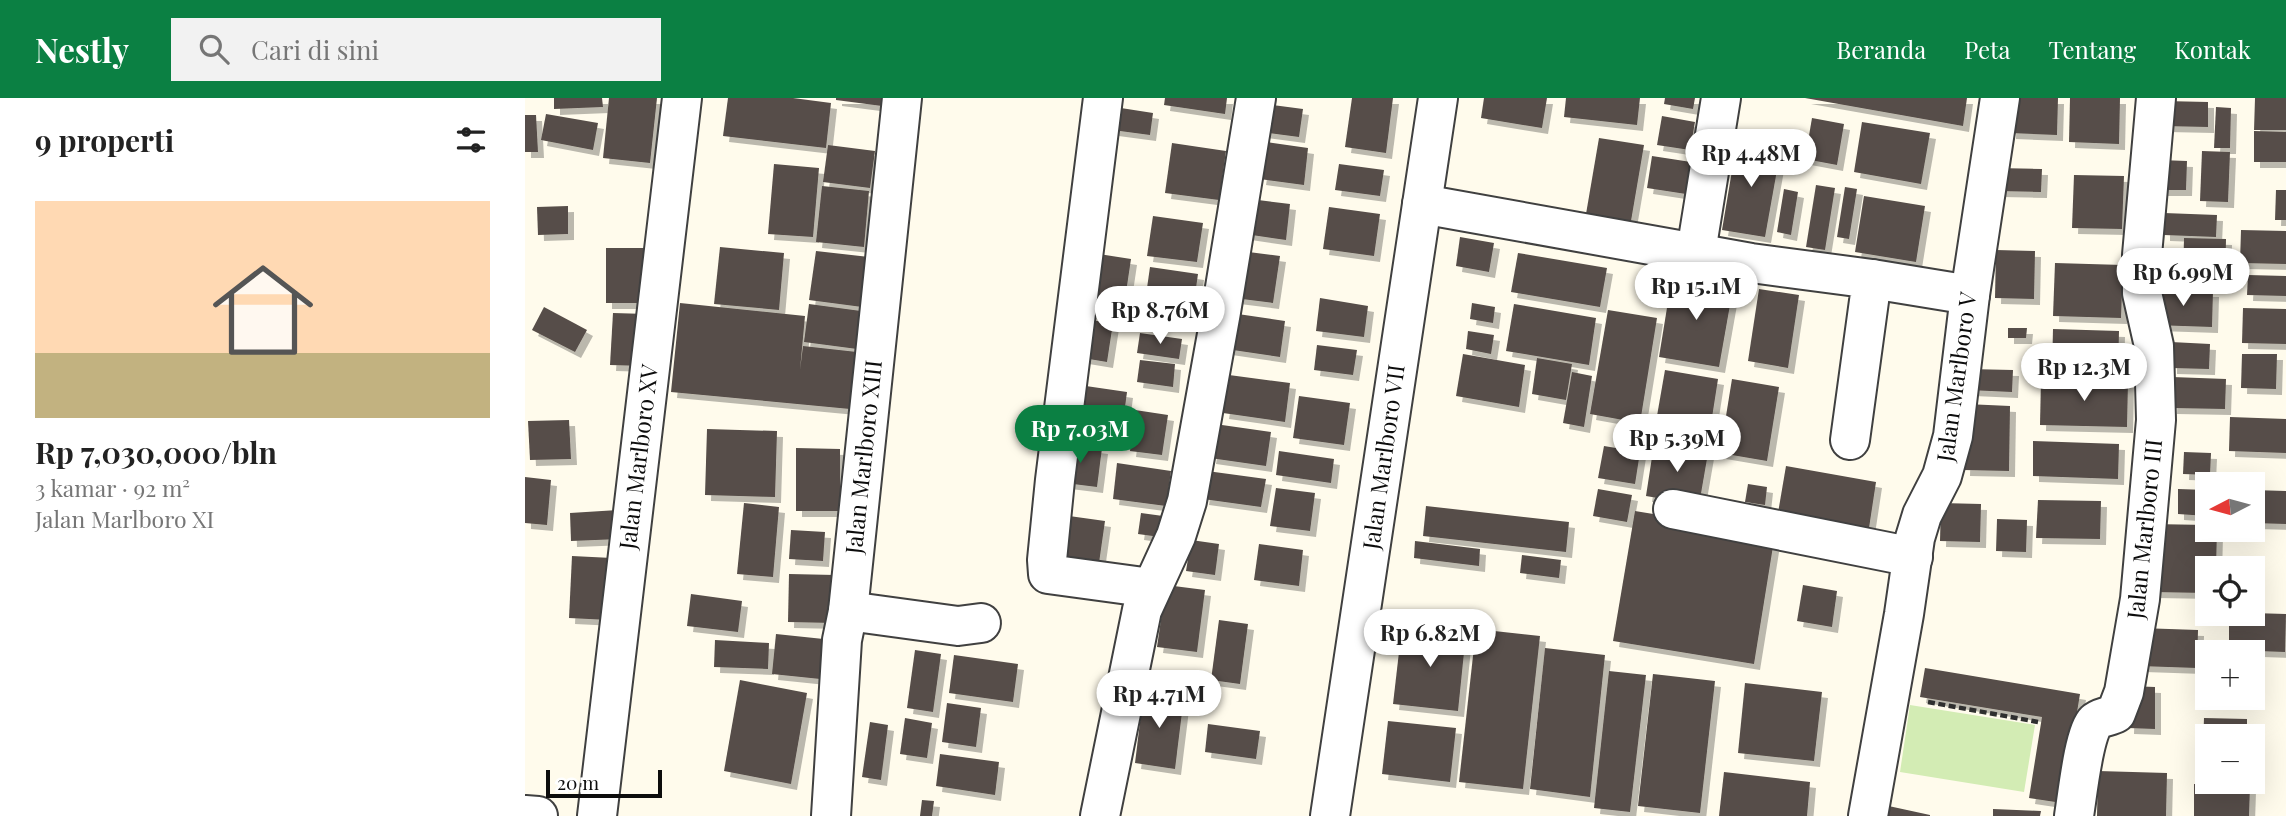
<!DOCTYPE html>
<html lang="id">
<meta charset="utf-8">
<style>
:root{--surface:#fff;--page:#f2f2f2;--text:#222;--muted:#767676;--accent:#0b8043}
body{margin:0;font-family:"Playfair Display",serif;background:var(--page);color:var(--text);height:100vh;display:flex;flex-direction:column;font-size:26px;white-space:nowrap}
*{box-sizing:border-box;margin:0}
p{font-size:23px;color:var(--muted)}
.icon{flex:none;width:38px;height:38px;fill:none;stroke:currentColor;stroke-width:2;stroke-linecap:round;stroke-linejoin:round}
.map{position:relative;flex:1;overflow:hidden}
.details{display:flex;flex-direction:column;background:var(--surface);width:525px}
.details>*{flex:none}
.needle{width:46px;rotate:264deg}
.tools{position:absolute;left:1670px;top:374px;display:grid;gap:14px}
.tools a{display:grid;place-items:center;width:70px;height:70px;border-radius:0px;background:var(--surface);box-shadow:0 7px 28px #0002;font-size:35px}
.scale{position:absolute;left:21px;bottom:18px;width:116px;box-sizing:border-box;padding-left:7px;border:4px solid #0d0d0d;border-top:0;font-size:19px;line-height:24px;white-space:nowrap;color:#0d0d0d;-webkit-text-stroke:5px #fff;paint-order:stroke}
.price{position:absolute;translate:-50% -60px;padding:0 16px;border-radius:24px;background:#fff;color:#222;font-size:23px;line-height:46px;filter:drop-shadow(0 2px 4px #0008)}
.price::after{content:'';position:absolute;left:50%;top:42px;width:21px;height:16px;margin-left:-10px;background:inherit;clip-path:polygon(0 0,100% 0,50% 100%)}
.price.active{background:var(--accent);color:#fff}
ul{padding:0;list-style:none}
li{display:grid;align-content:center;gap:14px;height:371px;padding:0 35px}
li span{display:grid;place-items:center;height:217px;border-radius:0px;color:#555}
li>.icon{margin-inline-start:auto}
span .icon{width:126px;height:126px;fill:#fffc;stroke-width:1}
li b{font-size:30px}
h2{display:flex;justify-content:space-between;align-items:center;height:84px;padding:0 35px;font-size:30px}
header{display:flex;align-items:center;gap:42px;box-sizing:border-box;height:98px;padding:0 35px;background:var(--accent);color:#fff}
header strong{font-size:33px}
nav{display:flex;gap:38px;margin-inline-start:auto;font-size:24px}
.search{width:490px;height:63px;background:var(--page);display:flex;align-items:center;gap:18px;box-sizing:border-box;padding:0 24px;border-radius:0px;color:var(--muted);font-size:26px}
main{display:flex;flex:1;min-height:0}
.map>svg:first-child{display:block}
</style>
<header>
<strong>Nestly</strong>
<div class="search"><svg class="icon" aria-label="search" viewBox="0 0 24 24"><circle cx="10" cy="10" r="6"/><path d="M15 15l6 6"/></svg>Cari di sini</div>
<nav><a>Beranda</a><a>Peta</a><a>Tentang</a><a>Kontak</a></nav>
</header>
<main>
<section class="details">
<h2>9 properti<svg class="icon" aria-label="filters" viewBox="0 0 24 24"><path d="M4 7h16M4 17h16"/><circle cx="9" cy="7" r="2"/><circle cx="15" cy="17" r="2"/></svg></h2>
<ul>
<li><span style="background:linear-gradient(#ffd9b3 70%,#c2b280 0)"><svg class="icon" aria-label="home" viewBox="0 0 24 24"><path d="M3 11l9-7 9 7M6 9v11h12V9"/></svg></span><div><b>Rp 7,030,000/bln</b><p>3 kamar · 92 m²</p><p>Jalan Marlboro XI</p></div></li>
</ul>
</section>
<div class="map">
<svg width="1761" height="718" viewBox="0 0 1761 718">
<defs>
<filter id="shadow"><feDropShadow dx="6" dy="6" stdDeviation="0" flood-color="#0004"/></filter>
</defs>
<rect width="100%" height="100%" fill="#fffbec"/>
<polygon fill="#d3ecb4" points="1385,607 1510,627 1499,694 1375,674"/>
<g fill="#564d48" filter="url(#shadow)">
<polygon points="29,0 77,0 78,9 29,11"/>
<polygon points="84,0 132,0 125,65 78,60"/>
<polygon points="203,0 268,0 306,5 301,50 198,38"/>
<polygon points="311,0 358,0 357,8 311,2"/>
<polygon points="640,0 702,0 700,16 639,7"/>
<polygon points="827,0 868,0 861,55 820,49"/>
<polygon points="959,0 1022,0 1017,30 956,20"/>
<polygon points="1041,0 1115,0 1112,27 1039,19"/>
<polygon points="1140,0 1170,0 1168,11 1139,6"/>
<polygon points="1280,0 1442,0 1438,28"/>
<polygon points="1486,0 1533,0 1532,37 1485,35"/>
<polygon points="1545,0 1595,0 1594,46 1544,44"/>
<polygon points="1730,0 1761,0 1761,32 1729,32"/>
<polygon points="1639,3 1683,4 1683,29 1637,28"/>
<polygon points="740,6 778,11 774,39 736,34"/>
<polygon points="583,8 628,15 625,37 580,31"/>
<polygon points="1691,9 1706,10 1705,50 1689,50"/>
<polygon points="21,16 73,25 68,52 16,42"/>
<polygon points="0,17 11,17 13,54 0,54"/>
<polygon points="1137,18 1170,24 1165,52 1132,47"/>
<polygon points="1287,20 1319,26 1312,67 1280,61"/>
<polygon points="1337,24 1405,35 1396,86 1329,74"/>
<polygon points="1729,33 1761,34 1761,64 1729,64"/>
<polygon points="1074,40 1119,47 1106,123 1061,116"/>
<polygon points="1212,43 1256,50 1240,139 1197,132"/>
<polygon points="741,44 783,50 779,87 735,81"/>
<polygon points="647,45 701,53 694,102 640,95"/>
<polygon points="303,47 350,53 345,90 298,84"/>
<polygon points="1677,53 1705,54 1703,104 1675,103"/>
<polygon points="1127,58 1166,64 1161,96 1122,90"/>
<polygon points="1635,62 1662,63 1661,92 1634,92"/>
<polygon points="249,66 294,70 288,139 243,136"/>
<polygon points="814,66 859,72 855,98 810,92"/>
<polygon points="1471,70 1517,71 1516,94 1471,93"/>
<polygon points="1549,77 1599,78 1597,131 1547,130"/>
<polygon points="1291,87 1310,90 1300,152 1281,149"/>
<polygon points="297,88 344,93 339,149 291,144"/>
<polygon points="1320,89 1332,91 1324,141 1312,139"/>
<polygon points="1259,91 1273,94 1266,137 1252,134"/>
<polygon points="1751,92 1761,92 1761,122 1750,122"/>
<polygon points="1339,98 1400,108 1391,164 1330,154"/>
<polygon points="725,101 765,106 761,142 720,136"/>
<polygon points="43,108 43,136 13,137 12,109"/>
<polygon points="804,109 855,116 849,158 798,151"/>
<polygon points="1639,115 1692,117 1691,139 1639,137"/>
<polygon points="628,118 678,125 672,164 622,158"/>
<polygon points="1716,132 1761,133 1761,166 1715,165"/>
<polygon points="935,139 969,145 964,174 931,168"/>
<polygon points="1659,140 1701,141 1700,187 1658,185"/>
<polygon points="195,149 259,155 254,212 189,206"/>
<rect x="81" y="150" width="44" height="55"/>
<polygon points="708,152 755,158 748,205 701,199"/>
<polygon points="1471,152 1510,153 1509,201 1470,200"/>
<polygon points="291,153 344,159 337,209 284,202"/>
<polygon points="561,154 606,161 599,208 555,201"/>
<polygon points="993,155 1082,170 1075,209 986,194"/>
<polygon points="1530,165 1598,167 1596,220 1528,218"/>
<polygon points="625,169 673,176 668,211 620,204"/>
<polygon points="1723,177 1761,178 1761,198 1722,197"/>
<polygon points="1147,179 1208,190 1194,269 1134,259"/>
<polygon points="1234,191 1274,197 1263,270 1223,263"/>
<polygon points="1629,192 1688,193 1687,229 1628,227"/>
<polygon points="795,200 843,208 839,239 791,233"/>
<polygon points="155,205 280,218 275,272 278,248 332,254 325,311 146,294"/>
<polygon points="947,205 970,209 968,225 945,221"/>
<polygon points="284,206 336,213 332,251 279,244"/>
<polygon points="989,206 1071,220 1064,267 981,253"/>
<polygon points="19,209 62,232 50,254 7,232"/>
<polygon points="1718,210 1761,211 1761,246 1717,245"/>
<polygon points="1083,212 1132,220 1115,325 1065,316"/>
<polygon points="88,215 122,216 120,268 85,267"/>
<polygon points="706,215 760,223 755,259 701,251"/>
<polygon points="557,221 588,225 582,264 552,259"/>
<polygon points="1483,230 1502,230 1501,240 1483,240"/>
<polygon points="1528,231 1594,233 1593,275 1527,273"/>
<polygon points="943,233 969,237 966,256 941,251"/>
<polygon points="615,235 657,241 654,261 612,255"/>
<polygon points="1646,244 1685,246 1684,271 1646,270"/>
<polygon points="792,247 832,252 828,277 789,272"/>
<polygon points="938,256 1000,267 994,309 931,298"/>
<polygon points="1717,256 1752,256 1751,291 1716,290"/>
<polygon points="1012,260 1047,266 1041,302 1007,296"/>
<polygon points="615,262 650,266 648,289 612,284"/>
<polygon points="1443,271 1488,272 1487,294 1443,292"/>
<polygon points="1140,272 1193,281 1183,345 1129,335"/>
<polygon points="1047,274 1067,278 1059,329 1038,325"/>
<polygon points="704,277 765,285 760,324 698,315"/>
<polygon points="1647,279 1701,281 1700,311 1646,310"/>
<polygon points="1207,281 1254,289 1242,363 1195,355"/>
<polygon points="1516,281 1603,284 1602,329 1515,327"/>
<polygon points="554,287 602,294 598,324 549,318"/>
<polygon points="774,298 825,305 819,347 768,340"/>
<polygon points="1441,306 1485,308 1484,373 1439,372"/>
<polygon points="610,312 643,317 637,357 605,353"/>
<polygon points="1705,319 1761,321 1761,355 1704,353"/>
<polygon points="44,322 46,361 5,362 3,323"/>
<polygon points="690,326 746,334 741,368 685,360"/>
<polygon points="182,331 252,333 250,399 180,397"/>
<polygon points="1508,343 1594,346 1593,381 1508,378"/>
<polygon points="538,345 577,350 572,389 532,384"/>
<polygon points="1129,346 1183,355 1174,407 1121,398"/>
<polygon points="1079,348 1115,354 1110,386 1073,380"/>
<polygon points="271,350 315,351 315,413 271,413"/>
<polygon points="754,353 809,361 806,385 751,377"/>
<polygon points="1659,354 1686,355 1685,377 1658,376"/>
<polygon points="592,365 646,373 641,408 588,401"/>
<polygon points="1261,368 1351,384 1344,430 1253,415"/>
<polygon points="682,373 741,381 736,409 678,401"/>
<polygon points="0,379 26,382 22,427 0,425"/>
<polygon points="1223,386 1242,389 1240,407 1220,404"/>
<polygon points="751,390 790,395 785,433 745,428"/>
<polygon points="1073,391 1107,397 1102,424 1068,418"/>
<polygon points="1653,391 1682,392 1682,418 1653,416"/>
<polygon points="1727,392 1761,393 1761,426 1727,425"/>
<polygon points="1513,402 1576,403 1575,441 1511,440"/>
<polygon points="219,405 254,409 248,479 212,476"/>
<polygon points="1416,405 1456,406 1455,444 1415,443"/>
<polygon points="901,408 1044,424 1041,454 898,438"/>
<polygon points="93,412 95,441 46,443 45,415"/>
<polygon points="1110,413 1250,436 1229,566 1088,543"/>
<polygon points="616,415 638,418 635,439 613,436"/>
<polygon points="537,417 580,423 572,479 528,473"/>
<polygon points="1472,421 1502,422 1501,454 1471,453"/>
<polygon points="1627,426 1682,427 1682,432 1692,432 1691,471 1682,471 1682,495 1626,494"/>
<polygon points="266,432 300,434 298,463 264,461"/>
<polygon points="666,442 694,446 690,477 661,473"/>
<polygon points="890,443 955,451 954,468 889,460"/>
<polygon points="734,446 778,452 774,488 729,482"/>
<polygon points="997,457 1036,462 1034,480 995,475"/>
<polygon points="47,458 87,460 84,522 44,520"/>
<polygon points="264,476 310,477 309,525 263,524"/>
<polygon points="641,487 680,492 672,554 632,549"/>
<polygon points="1278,487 1312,493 1307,529 1272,523"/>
<polygon points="166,496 217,503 213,534 162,528"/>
<polygon points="1727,515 1761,516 1760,554 1704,552 1704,516"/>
<polygon points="694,522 723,526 715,586 686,582"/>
<polygon points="877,528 941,535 933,613 868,606"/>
<polygon points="1615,530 1673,532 1672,570 1614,568"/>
<polygon points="951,531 1015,538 998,691 934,684"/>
<polygon points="251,536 308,542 305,582 247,576"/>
<polygon points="190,542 244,545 243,571 189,569"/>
<polygon points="1020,550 1080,557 1065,699 1005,691"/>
<polygon points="390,552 416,556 408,614 382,610"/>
<polygon points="429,557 493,566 488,604 424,595"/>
<polygon points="1400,570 1555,596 1537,705 1504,700 1517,619 1395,599"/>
<polygon points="1084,573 1121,577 1105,714 1069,710"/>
<polygon points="1128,576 1190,583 1175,715 1113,708"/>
<polygon points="215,582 282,595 266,686 199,673"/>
<polygon points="1220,585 1297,594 1289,663 1213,655"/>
<polygon points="1604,588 1630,589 1630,631 1603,630"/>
<polygon points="619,592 659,598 650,671 610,665"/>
<polygon points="422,605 456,610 451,649 417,644"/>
<polygon points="380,620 407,625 402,660 375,656"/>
<polygon points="1679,620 1722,621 1722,639 1682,639 1682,648 1678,648"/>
<polygon points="863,623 931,630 925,684 857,676"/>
<polygon points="345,624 363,627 356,682 337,679"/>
<polygon points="683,626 735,633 731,661 680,654"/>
<polygon points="415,656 474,664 470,697 411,688"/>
<polygon points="1573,673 1642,675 1641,718 1572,718"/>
<polygon points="1199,674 1285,684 1282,718 1194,718"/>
<polygon points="1669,686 1725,688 1724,718 1669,718"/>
<polygon points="397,702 409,703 407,718 395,718"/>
<polygon points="1359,707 1405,717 1405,718 1357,718"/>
<polygon points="1468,711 1516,713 1515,718 1468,718"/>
</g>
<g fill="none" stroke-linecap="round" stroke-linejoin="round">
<defs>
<g id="minor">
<polyline points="578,0 530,382 522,462 523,476 626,490"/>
<polyline points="897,106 1226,165 1347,181 1325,342"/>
<polyline points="1171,154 1196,0"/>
<polyline points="1347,181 1445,197"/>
<polyline points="1148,411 1388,459"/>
<polyline points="323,513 433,528 456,525"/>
<polyline points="0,717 13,718"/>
<polyline points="72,718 157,0"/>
<polyline points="306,718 317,542 323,513 377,0"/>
<polyline points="575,718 617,512 651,438 662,403 696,214 731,0"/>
<polyline points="805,718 913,0"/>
<polyline points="1343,718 1379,516 1390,440 1397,417 1417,378 1428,338 1445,197 1475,0"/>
<path d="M 1549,718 C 1552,700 1559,634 1570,624 C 1575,619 1584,619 1591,615 L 1599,594 L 1615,501 L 1631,322 L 1629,248 L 1617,195 L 1617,157 L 1631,0"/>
</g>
</defs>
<use href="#minor" stroke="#404040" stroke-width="42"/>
<polyline stroke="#2f2f2f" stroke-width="4.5" stroke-dasharray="7 3.5" stroke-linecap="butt" points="1403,604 1513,624"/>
<use href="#minor" stroke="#fff" stroke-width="38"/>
</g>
<g text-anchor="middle" stroke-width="7" stroke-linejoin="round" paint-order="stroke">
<g font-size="23" fill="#0d0d0d" stroke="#fff">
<text transform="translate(1432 279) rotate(-82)" y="8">Jalan Marlboro V</text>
<text transform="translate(114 359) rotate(-83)" y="8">Jalan Marlboro XV</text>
<text transform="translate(339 359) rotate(-84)" y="8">Jalan Marlboro XIII</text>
<text transform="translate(859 359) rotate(-82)" y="8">Jalan Marlboro VII</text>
<text transform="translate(1620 431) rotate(-84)" y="8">Jalan Marlboro III</text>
</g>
</g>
</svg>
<div class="tools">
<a><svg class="needle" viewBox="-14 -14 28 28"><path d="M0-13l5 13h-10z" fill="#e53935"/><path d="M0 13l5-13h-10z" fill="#767676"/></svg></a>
<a><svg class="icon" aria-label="locate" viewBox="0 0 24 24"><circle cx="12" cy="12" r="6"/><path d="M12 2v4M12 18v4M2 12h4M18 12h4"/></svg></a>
<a>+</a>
<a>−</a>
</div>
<div class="scale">20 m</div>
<b class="price" style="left:1226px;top:91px">Rp 4.48M</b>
<b class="price" style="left:1658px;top:210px">Rp 6.99M</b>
<b class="price" style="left:1171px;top:224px">Rp 15.1M</b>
<b class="price" style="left:635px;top:248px">Rp 8.76M</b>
<b class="price" style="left:1559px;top:305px">Rp 12.3M</b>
<b class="price active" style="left:555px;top:367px">Rp 7.03M</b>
<b class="price" style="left:1152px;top:376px">Rp 5.39M</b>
<b class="price" style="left:905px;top:571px">Rp 6.82M</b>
<b class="price" style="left:634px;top:632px">Rp 4.71M</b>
</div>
</main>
